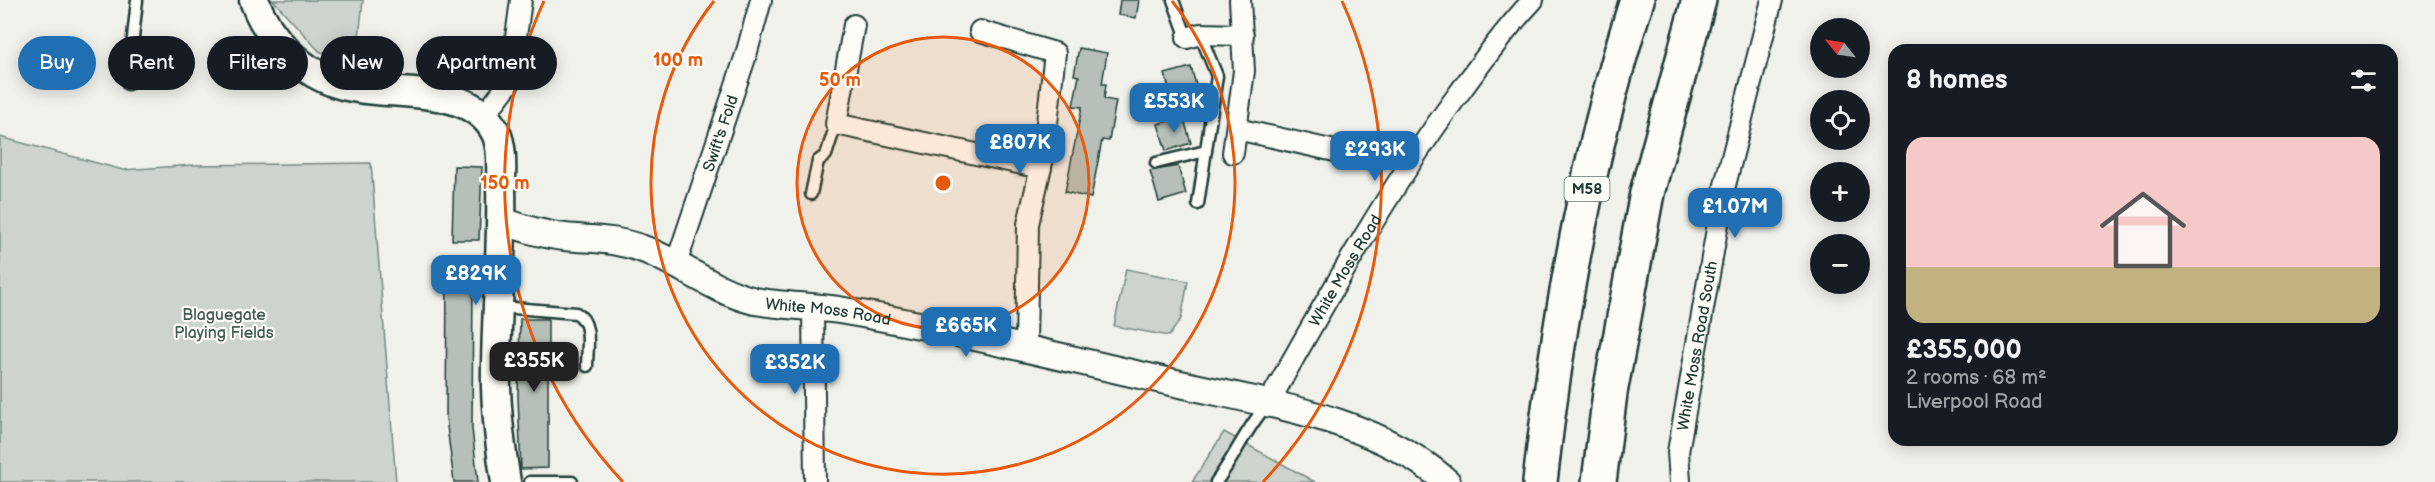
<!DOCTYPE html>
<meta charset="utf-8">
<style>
:root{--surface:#171b24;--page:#242831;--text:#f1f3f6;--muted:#9ea1a6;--accent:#1f6fb2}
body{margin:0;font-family:"Balsamiq Sans",sans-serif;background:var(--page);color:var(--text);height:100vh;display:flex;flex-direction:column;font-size:22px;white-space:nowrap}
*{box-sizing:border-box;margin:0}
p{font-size:20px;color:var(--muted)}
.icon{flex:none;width:33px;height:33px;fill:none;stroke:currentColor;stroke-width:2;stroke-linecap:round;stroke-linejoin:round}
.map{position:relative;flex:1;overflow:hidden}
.sheet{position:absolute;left:1888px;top:44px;width:510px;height:402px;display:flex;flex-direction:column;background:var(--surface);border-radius:18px;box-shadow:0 3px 15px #0003}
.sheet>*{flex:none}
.top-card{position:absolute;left:18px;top:36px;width:570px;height:54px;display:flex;gap:12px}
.needle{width:39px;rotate:300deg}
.buttons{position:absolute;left:1810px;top:18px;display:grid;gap:12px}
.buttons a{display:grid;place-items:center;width:60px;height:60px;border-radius:50%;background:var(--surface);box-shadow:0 3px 15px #0003;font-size:30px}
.price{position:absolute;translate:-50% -51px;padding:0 14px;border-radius:12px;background:var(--accent);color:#fff;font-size:20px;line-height:39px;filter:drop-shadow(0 2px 3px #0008)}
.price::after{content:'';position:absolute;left:50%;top:36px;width:18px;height:14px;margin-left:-9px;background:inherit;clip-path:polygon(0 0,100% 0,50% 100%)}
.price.selected{background:#222;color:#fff}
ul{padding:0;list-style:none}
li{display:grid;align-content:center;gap:12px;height:318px;padding:0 18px}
li span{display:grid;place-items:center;height:186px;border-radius:18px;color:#555}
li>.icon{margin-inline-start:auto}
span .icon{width:108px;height:108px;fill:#fffc;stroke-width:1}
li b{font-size:26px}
h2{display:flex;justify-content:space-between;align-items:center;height:72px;padding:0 18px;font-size:26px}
.pill{padding:0 21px;border-radius:27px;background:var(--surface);box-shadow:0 3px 15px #0003;font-size:21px;line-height:54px}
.pill.selected{background:var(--accent);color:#fff}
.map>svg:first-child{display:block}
</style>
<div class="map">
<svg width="2435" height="482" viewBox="0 0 2435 482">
<rect width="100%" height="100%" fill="#f0f1eb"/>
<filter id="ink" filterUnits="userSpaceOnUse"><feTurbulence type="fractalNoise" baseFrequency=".0167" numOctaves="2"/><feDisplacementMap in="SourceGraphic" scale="12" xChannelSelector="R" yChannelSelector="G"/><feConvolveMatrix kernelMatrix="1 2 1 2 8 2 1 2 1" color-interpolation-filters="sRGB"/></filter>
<g filter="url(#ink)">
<g fill="#cdd3cd" stroke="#768880" stroke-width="1.5">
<polygon points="273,0 363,0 357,56 363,68 350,65 319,51"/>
<polygon points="0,137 123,170 193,165 371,163 396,482 0,482"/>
<polygon points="1126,269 1188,281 1181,319 1169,336 1114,326"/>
<polygon points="1224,432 1315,482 1192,482"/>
</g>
<g fill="#b6bfb8" stroke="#1f3d34" stroke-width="1.5">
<polygon points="1120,0 1139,0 1136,18 1118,15"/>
<polygon points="1079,48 1107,53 1102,84 1106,84 1104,99 1116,101 1109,141 1102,140 1091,198 1065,192 1082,107 1073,106 1079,76 1074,75"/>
<polygon points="1191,67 1199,96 1173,103 1165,74"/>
<polygon points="1183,116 1191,143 1166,151 1158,124"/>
<polygon points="454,166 482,167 479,240 452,240"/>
<polygon points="1178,166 1186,194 1159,202 1150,171"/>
<polygon points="447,277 473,277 472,429 478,482 454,482 446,418"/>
<polygon points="520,319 548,319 548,468 521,469 518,396"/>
</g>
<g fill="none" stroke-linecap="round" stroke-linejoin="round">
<defs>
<g id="service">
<polyline points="1173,0 1187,38"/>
<polyline points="128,84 137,0"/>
<polyline points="1165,113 1213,101"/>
<polyline points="1156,163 1206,151"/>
<polyline points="811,194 818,161 826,155 836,124"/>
<polyline points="1198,204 1217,76 1200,34"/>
<path d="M 500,307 L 576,313 C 593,322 587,348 587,366"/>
<polyline points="530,482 572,482"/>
<path d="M 1216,482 C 1235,457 1246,428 1267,405"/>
</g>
<g id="minor">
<polyline points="854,25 836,124 1041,168"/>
<polyline points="980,31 1055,53 1043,158 1028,224 1026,347"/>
<polyline points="1187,38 1200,34 1243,35"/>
<polyline points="484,116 510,82 521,0"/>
<polyline points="1237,129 1366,158"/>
<polyline points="1233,153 1244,71 1240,0"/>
<path id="s1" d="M 676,264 L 746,55 L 761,0"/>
<polyline points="813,308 815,482"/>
<path id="s2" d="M 1269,402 C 1328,297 1386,193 1457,96 C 1481,63 1505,30 1533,0"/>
<path id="s3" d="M 1680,482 L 1678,452 L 1724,189 L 1772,0"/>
</g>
<g id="tertiary">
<path id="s4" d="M 502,221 C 523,228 543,235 565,237 C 595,240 612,238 643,249 C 681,263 715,292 755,301 C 783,306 812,306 839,310 C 959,330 1076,362 1194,387 C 1281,406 1379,422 1447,482"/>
</g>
<path id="secondary" d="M 254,0 C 268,39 302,74 343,85 C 390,98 470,81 496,133 C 503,149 501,170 501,187 C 503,254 495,320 496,387 C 497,419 501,451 506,482"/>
<g id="motorway">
<path d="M 1540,482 C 1558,320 1587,156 1637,0"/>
<polyline points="1599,482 1610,393 1647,193 1699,0"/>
</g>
</defs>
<use href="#service" stroke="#1f3d34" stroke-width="15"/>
<use href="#minor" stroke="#1f3d34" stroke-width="24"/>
<use href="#tertiary" stroke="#1f3d34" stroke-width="30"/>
<use href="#secondary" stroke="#1f3d34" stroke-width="33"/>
<use href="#motorway" stroke="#1f3d34" stroke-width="38"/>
<use href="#service" stroke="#fdfcf7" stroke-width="10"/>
<use href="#minor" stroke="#fdfcf7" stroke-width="20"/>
<use href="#tertiary" stroke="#fdfcf7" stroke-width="26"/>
<use href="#secondary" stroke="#fdfcf7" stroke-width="28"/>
<use href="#motorway" stroke="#fdfcf7" stroke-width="33"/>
</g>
</g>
<circle cx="943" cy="183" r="146" fill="#e8590c" fill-opacity=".12"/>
<g fill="none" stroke="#e8590c" stroke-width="3">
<circle cx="943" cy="183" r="146"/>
<path d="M1172 1A292 292 0 1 1 714 1"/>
<path d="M623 482A438 438 0 0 1 544 1M1342 1A438 438 0 0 1 1263 482"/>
</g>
<g text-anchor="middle" stroke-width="4.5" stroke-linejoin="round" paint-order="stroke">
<rect fill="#fdfcf7" stroke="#62766e" stroke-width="1.5" x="1564.5" y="177" width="45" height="24" rx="4.5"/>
<g font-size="15" font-weight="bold" fill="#1f3d34">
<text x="1587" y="194">M58</text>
</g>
<g font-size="16" fill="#1f3d34" stroke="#fdfcf7">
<text dy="6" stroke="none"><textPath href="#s1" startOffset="138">Swift's Fold</textPath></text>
<text dy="6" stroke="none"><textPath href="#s2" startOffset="152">White Moss Road</textPath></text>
<text dy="6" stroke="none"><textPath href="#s4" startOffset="342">White Moss Road</textPath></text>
<text dy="6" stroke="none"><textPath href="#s3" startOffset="138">White Moss Road South</textPath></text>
</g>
<g font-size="16" fill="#425b53" stroke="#fdfcf7">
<text x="224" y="320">Blaguegate<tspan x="224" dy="18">Playing Fields</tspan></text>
</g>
</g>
<circle cx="943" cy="183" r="9" fill="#e8590c" stroke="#fdfcf7" stroke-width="3"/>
<g font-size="18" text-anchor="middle" font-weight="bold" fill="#e8590c" stroke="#fdfcf7" stroke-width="4.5" stroke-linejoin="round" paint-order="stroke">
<text x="678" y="66">100 m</text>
<text x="840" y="86">50 m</text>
<text x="505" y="189">150 m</text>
</g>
</svg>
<div class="buttons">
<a><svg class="needle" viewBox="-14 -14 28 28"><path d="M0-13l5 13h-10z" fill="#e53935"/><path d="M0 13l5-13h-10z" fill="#9ea1a6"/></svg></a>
<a><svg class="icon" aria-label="locate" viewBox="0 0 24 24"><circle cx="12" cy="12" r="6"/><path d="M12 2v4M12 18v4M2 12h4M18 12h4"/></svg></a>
<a>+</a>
<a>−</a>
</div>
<b class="price" style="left:1174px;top:134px">£553K</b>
<b class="price" style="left:1020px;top:175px">£807K</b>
<b class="price" style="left:1375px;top:182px">£293K</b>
<b class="price" style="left:1735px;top:239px">£1.07M</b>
<b class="price" style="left:476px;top:306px">£829K</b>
<b class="price" style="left:966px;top:358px">£665K</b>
<b class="price selected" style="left:534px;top:393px">£355K</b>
<b class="price" style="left:795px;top:395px">£352K</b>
<div class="top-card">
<a class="pill selected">Buy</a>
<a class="pill">Rent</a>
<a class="pill">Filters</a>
<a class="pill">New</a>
<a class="pill">Apartment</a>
</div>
<section class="sheet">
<h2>8 homes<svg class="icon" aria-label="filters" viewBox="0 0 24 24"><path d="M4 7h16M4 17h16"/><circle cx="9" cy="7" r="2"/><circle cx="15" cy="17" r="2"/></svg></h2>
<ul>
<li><span style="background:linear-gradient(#f6c9c9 70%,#c2b280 0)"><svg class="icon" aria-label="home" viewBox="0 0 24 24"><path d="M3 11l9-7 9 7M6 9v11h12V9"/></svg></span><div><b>£355,000</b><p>2 rooms · 68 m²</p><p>Liverpool Road</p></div></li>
</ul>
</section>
</div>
